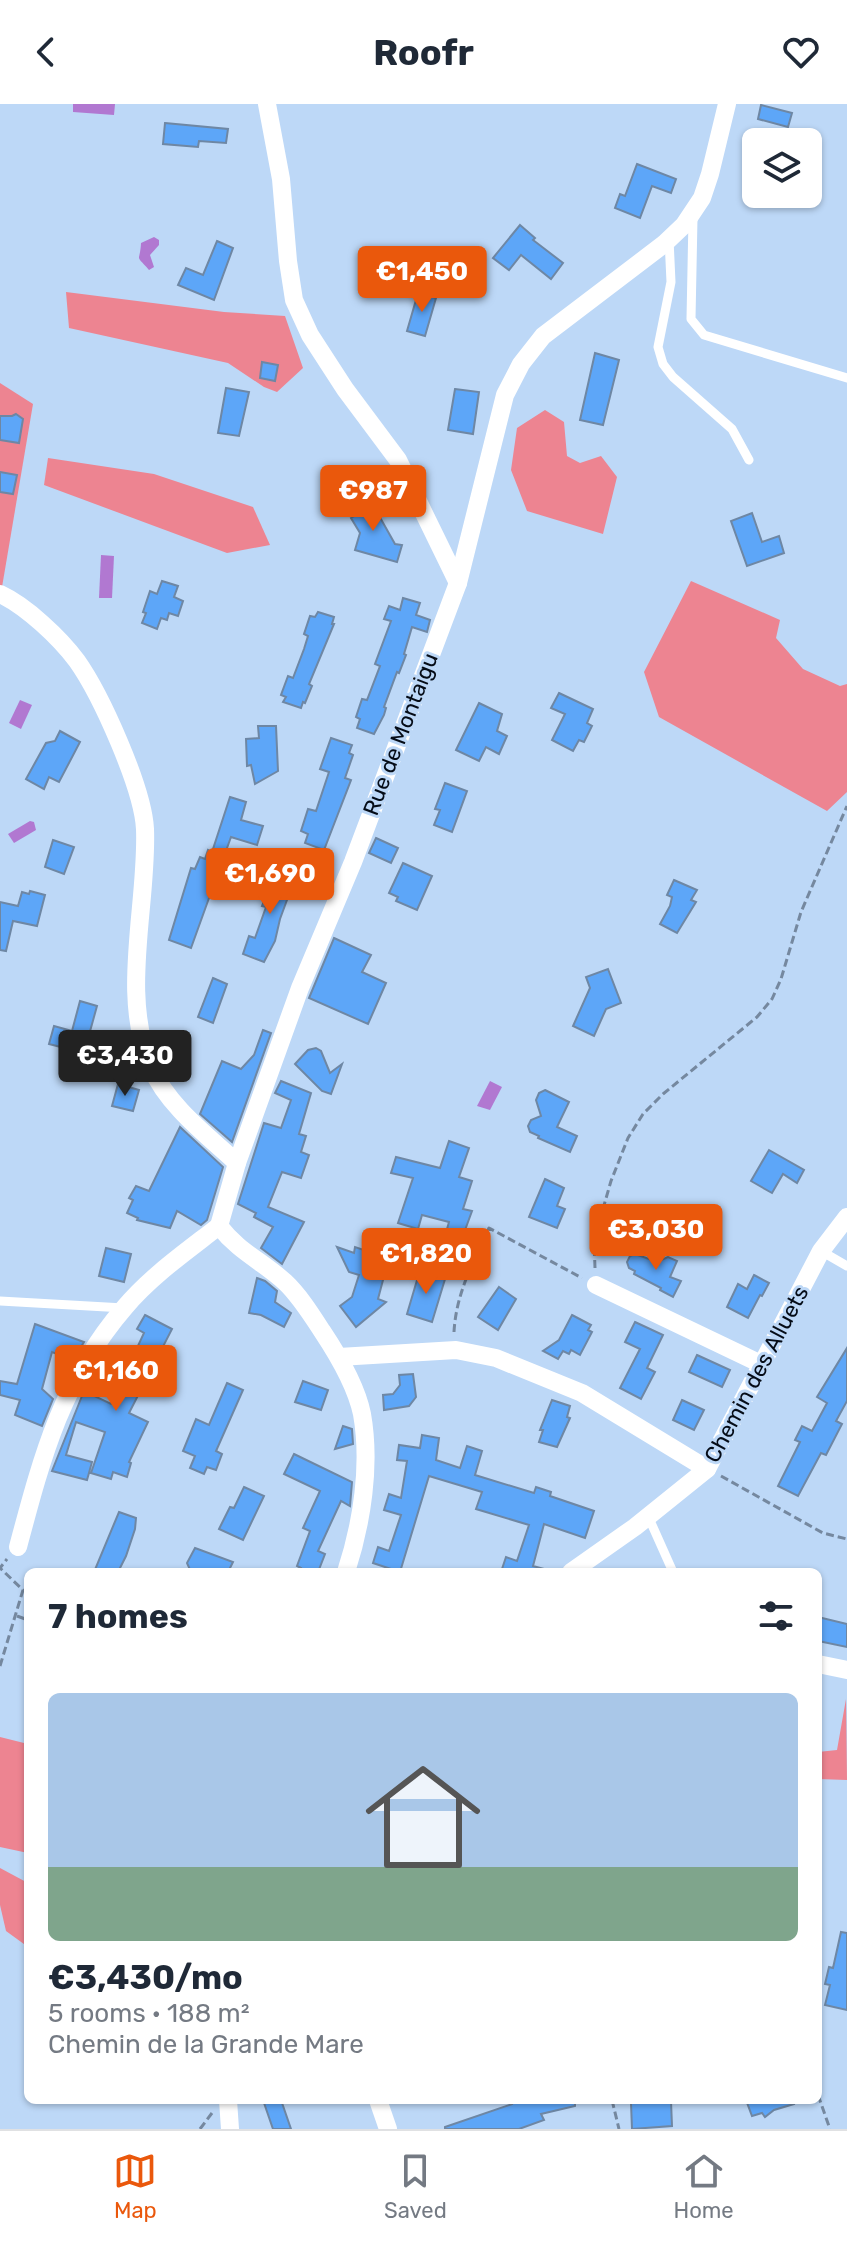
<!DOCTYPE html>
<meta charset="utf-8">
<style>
:root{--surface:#fff;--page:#f6f6f7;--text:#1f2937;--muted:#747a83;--line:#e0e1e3;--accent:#ea580c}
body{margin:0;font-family:Rubik,sans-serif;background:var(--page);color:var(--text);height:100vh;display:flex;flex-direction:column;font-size:30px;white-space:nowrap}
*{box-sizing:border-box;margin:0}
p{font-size:26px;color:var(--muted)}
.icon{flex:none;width:44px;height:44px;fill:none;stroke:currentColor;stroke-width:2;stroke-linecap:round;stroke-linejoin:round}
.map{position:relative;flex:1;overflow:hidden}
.details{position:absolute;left:24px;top:1464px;width:798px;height:536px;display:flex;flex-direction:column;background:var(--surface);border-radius:12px;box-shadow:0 2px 6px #0004}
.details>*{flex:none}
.tools{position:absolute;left:742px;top:24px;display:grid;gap:16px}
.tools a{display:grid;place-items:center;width:80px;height:80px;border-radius:12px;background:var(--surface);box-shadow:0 2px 6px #0004;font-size:40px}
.price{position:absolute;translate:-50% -68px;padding:0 18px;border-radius:8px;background:var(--accent);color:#fff;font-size:26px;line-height:52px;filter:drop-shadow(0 2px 4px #0008)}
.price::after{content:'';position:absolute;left:50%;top:48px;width:24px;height:18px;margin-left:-12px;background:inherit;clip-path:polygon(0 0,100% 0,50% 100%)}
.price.on{background:#222;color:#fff}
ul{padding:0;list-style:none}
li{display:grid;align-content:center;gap:16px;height:424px;padding:0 24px}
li+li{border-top:2px solid var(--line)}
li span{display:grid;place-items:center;height:248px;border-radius:12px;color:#555}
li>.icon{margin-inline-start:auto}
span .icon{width:144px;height:144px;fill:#fffc;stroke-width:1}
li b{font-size:34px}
h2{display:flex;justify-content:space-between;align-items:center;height:96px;padding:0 24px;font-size:34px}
header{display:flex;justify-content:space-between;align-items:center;height:104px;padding:0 24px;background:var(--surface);font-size:36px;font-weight:700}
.tab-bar{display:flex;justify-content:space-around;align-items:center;height:112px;border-top:2px solid var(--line);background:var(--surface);font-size:22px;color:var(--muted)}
.tab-bar a{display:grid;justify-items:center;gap:4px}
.tab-bar .on{color:var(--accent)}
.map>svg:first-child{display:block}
</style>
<header><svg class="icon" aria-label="back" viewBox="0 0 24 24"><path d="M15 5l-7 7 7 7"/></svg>Roofr<svg class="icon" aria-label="heart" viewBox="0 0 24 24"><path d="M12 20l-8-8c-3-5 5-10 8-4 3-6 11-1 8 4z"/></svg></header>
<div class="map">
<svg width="847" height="2025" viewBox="0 0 847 2025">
<rect width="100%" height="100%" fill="#bdd8f7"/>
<g fill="#ed8491">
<polygon points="66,188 224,208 285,212 303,264 277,288 264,283 228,259 69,224"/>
<polygon points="0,279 33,300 0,495"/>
<polygon points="545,306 564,318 567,352 580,359 601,352 617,373 603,430 527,407 511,366 517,324"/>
<polygon points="48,354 154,370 253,403 270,441 227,449 44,381"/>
<polygon points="691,477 780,516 776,534 803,565 840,582 847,580 847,688 827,707 659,613 644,568"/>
<polygon points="846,1595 847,1676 818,1675 818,1648 837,1646"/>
<polygon points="0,1633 28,1640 28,1749 0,1743"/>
<polygon points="0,1764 28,1779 28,1843 6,1827 0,1801"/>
</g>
<g fill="#b178d1">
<polygon points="73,0 115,0 114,11 73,8"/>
<path d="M 154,133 L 159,136 L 159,141 L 150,151 L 154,163 L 149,166 C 134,149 140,160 141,139 Z"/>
<polygon points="101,451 114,452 112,494 99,494"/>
<polygon points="20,596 32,601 21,625 9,619"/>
<polygon points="30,717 34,718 36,726 14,739 8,730"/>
<polygon points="490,977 502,983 490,1006 477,1002"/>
</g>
<g fill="#5da6f8" stroke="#6e87a4" stroke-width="2">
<polygon points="761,1 792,9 788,23 758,15"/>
<polygon points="165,19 228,25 226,39 199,37 198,43 163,40"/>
<polygon points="637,60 676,75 671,89 652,82 640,114 615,104 620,90 625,92"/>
<polygon points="520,121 535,134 533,136 563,159 551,175 521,151 509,166 493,154"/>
<polygon points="217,137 233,144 214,196 178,181 186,164 203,171"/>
<polygon points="418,189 436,194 425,232 407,227"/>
<polygon points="595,249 619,256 603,321 580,316"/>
<polygon points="262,258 278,261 275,277 260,274"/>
<polygon points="226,284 249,288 239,332 218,329"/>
<polygon points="455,285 479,288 473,330 448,326"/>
<polygon points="16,310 23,315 19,339 0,336 0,312 12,312"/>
<polygon points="0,368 17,371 13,390 0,388"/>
<polygon points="363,394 369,404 373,401 395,440 402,441 397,458 355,446 360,429 351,414 356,411 350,401"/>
<polygon points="752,409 762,438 779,432 784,449 747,462 731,417"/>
<polygon points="162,477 178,482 174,493 183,497 178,512 169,509 167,516 161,514 157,525 142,519 146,509 143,508 150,487 157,490"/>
<polygon points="403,494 420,499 416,511 430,516 427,528 412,523 404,550 406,551 399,569 397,568 384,603 386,604 384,611 374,630 357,624 360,615 356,613 362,595 367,596 380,562 375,560 391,517 384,515 389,502 400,506"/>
<polygon points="318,508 334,513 332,520 334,520 309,580 312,582 305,599 303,598 301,604 283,598 286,593 281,591 288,572 293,574 304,545 308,532 304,530 310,512 315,513"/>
<polygon points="559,589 593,605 587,619 592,622 584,638 579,636 573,647 552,636 565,610 551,604"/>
<polygon points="479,599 502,610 497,627 507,632 499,650 486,643 479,657 456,646"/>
<polygon points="258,622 276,622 278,667 255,680 251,661 247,662 246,635 259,634"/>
<polygon points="60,627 80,638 59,678 49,673 44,685 26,675 46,639 55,637"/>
<polygon points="331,634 352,641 349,649 353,651 345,674 351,676 324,746 305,739 308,730 301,727 308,705 316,707 329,668 320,665"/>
<polygon points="445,679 467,687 452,728 434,721 440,706 435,705"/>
<polygon points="230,693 246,698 241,716 263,722 257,741 231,733 191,844 169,836 191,764 195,765 200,753 205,755 208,746 212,748"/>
<polygon points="376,734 398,744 391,759 369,749"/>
<polygon points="53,736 74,743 64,770 45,763"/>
<polygon points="403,759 432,772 417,806 396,797 398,793 389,789"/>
<polygon points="275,767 295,774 280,815 275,837 264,858 243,850 249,832 255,834 266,803 262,802 267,789 260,786 265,773 272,776"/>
<polygon points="674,776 697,786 691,796 696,798 677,829 660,820 670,802 672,793 667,791"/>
<polygon points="30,787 45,791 37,822 13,817 6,847 0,846 0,798 18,802 22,788 29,790"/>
<polygon points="334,834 371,851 362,868 386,879 368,920 309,894"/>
<polygon points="608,865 621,899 606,905 594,932 573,922 590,884 586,873"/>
<polygon points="213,874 227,880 213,919 198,913"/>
<polygon points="80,897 97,902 84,949 49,940 54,922 72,927"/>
<polygon points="263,926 271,929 232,1038 200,1010 222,957 241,965 254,951"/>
<polygon points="316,944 321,947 330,969 342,960 331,990 322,987 295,960 308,946"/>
<polygon points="281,977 311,989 299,1030 306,1032 301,1048 309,1051 301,1074 282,1068 268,1103 304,1118 282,1160 261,1144 273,1123 254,1113 256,1109 238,1100 264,1019 281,1024 291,996 275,989"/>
<polygon points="118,980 139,986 133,1007 112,1002"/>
<polygon points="545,986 569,998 557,1023 577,1032 570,1048 538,1034 539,1032 530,1028 528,1022 531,1016 541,1012 536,996 539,989"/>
<polygon points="180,1023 223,1063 207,1116 201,1121 177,1107 170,1124 137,1116 138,1114 127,1109 133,1096 129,1094 136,1082 149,1087"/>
<polygon points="449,1037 469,1044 459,1073 472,1077 463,1105 472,1107 461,1137 445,1132 449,1118 422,1111 418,1125 398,1119 413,1074 391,1069 396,1053 440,1064"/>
<polygon points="769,1046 804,1066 797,1079 783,1070 772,1089 751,1077"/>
<polygon points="545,1075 564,1084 557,1102 565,1105 557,1124 529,1113"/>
<polygon points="337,1143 354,1149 355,1143 382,1152 381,1154 388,1157 378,1195 386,1198 356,1223 340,1202 352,1193 359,1171 349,1168"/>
<polygon points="106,1144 131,1150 124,1178 99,1172"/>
<polygon points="635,1150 657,1158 668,1153 677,1157 670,1173 681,1177 673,1193 660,1186 661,1184 634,1170 635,1167 629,1164 627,1158 630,1152"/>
<polygon points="420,1166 445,1175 432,1218 407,1210"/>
<polygon points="754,1171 769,1179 762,1192 760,1191 748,1214 727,1203 738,1180 747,1185"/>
<polygon points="257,1174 265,1177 277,1187 275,1198 291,1209 284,1223 261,1211 249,1209"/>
<polygon points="499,1183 516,1195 498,1226 478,1213"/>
<polygon points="145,1211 172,1225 129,1309 148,1318 129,1358 131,1359 127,1373 113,1368 111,1375 91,1369 105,1328 76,1318 66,1351 92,1358 87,1376 52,1367 84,1287 111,1300 144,1229 137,1225"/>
<polygon points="572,1211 591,1221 588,1226 592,1228 580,1251 571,1246 569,1250 563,1247 558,1255 543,1247 559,1236"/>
<polygon points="635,1218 663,1231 647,1264 655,1268 641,1295 620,1284 640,1245 625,1238"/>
<polygon points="35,1220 84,1238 73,1256 52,1248 42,1285 53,1295 42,1322 15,1311 20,1296 0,1291 0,1277 17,1280"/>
<polygon points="847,1244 847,1297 836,1317 842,1320 826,1351 821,1349 798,1392 778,1382 800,1338 795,1336 802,1322 812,1327 827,1299 817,1293"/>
<polygon points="697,1251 730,1266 722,1283 689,1268"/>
<polygon points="413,1270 416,1293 409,1302 384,1306 383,1291 393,1290 400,1281 399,1271"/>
<polygon points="303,1277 328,1286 321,1306 295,1298"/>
<polygon points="227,1279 243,1286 216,1347 222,1350 216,1366 207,1363 204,1370 190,1364 195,1352 183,1347 196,1315 209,1321"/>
<polygon points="552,1296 570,1302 567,1313 570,1314 557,1343 539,1338 543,1326 540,1326"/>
<polygon points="682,1296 704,1306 694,1326 673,1316"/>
<polygon points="343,1322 352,1325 353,1340 335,1345"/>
<polygon points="422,1331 439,1334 436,1356 460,1364 467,1342 482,1347 475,1371 534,1389 536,1383 551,1388 550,1392 594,1407 585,1434 544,1420 533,1462 544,1465 543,1468 501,1468 506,1453 517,1457 529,1421 476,1405 482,1388 429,1372 400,1468 373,1459 378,1443 389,1447 401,1411 384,1406 389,1390 401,1394 407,1357 397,1356 399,1341 420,1344"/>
<polygon points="294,1350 352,1378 350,1402 341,1397 318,1447 325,1450 318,1468 299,1468 301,1464 297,1462 310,1427 303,1424 320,1387 284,1370"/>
<polygon points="244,1383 264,1392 243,1436 219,1425 230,1403 234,1404"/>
<polygon points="119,1408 136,1414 135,1425 126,1452 118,1468 94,1468"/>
<polygon points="195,1444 233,1458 228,1468 191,1468 187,1459"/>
<polygon points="818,1513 847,1520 847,1543 818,1537"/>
<polygon points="841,1828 847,1829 847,1906 825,1901 830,1881 825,1880 829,1863 833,1864"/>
<polygon points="263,1996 281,1996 291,2025 273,2025"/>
<polygon points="511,1996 575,1996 575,2002 541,2010 544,2016 519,2025 445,2025 445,2023 512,2000"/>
<polygon points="746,1996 793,1996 794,2000 774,2006 765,2013 762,2009 752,2012"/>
<polygon points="671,1997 672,2022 632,2025 631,1999"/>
</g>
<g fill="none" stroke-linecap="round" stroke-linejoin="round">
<g stroke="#75889f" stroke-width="3" stroke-dasharray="8 4" stroke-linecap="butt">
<polyline points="595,1164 594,1136 611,1077 628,1034 643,1010 663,990 757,913 772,895 781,875 801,808 847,702"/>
<path d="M 454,1228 C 456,1190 473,1158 489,1124 L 582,1174"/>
<polyline points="721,1372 823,1429 847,1435"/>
<polyline points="17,1512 28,1516"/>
<polyline points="0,1562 23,1486 0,1464 7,1455"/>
<polyline points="818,1991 830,2025"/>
<polyline points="612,1996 619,2025"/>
<polyline points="200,2025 212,2009"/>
</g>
<g stroke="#fff" stroke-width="9">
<polyline points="693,114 691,215 704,231 847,274"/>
<polyline points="669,135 671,178 658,243 663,260 673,273 732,325 749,356"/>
<polyline points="821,1147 847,1162"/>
<polyline points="0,1197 124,1204"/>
<polyline points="648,1412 673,1468"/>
</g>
<g stroke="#fff" stroke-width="18">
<polyline points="267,0 281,75 288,157 294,196 310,231 345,285 398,356 458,479"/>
<path d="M 0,490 C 26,502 60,534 77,557 C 101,591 143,684 145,725 C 148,801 119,892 152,965 C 168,1002 208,1032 237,1059"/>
<polyline points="219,1122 237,1059 300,884 353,758 458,479 505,291 521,260 543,232 664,140 684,121 702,94 710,70 727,0"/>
<path d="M 219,1122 C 239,1148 262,1157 285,1178 C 299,1191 311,1210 322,1227 C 338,1251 356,1281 362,1310 C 371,1361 362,1419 346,1468"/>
<polyline points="596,1181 761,1260"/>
<polyline points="339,1253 456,1246 496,1254 582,1289 707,1365"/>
<path d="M 18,1443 C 42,1353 62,1276 125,1203 C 151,1172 187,1147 219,1122"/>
<polyline points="571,1468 635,1423 707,1365 821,1147 847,1113"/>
<polyline points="818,1560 847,1566"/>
<polyline points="228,1996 230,2025"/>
<polyline points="378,1996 388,2025"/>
</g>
</g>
<g text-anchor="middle" stroke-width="6" stroke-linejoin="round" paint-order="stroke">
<g font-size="22" fill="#050c17" stroke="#bdd8f7">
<text transform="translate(400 630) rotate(-69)" y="8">Rue de Montaigu</text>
<text transform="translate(756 1270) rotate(-62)" y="8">Chemin des Alluets</text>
</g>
</g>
</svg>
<div class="tools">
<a><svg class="icon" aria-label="layers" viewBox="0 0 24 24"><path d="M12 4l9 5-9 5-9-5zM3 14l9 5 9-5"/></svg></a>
</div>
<b class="price" style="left:422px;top:210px">€1,450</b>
<b class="price" style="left:373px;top:429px">€987</b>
<b class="price" style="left:270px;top:812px">€1,690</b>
<b class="price on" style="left:125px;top:994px">€3,430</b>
<b class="price" style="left:656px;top:1168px">€3,030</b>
<b class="price" style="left:426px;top:1192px">€1,820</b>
<b class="price" style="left:116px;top:1309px">€1,160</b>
<section class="details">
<h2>7 homes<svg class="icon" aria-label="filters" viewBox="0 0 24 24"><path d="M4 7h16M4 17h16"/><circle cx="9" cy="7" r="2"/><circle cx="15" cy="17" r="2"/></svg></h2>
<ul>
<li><span style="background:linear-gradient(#a9c7e8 70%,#7fa58c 0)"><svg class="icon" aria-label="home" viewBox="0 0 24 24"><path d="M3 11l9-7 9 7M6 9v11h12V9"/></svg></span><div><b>€3,430/mo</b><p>5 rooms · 188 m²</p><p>Chemin de la Grande Mare</p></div></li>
</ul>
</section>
</div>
<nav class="tab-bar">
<a class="on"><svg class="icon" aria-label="map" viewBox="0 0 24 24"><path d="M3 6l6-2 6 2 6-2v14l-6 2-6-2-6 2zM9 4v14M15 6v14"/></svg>Map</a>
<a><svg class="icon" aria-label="saved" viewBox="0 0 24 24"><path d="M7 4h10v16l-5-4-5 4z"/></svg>Saved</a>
<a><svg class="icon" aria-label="home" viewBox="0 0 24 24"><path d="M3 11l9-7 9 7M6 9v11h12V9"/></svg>Home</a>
</nav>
